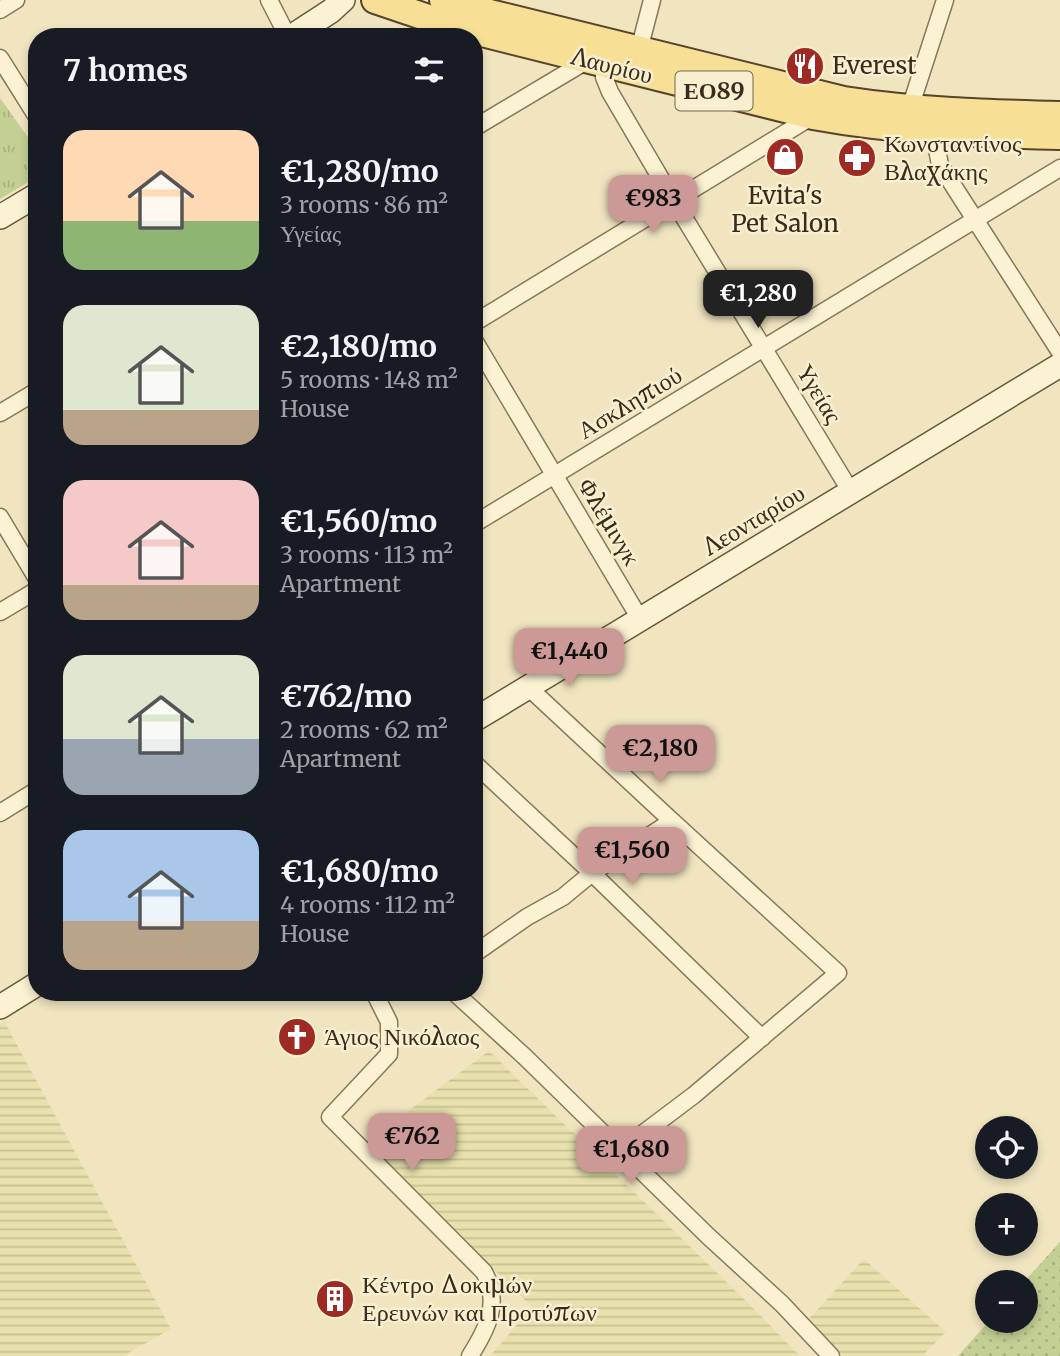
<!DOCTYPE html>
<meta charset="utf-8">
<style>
:root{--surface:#171b24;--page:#242831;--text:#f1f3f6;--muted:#9ea1a6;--accent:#cc9997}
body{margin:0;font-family:Merriweather,serif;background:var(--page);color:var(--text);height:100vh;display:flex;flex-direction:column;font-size:26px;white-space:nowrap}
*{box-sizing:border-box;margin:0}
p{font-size:23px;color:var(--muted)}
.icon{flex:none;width:38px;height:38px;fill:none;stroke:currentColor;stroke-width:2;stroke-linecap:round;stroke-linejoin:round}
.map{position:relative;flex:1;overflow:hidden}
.drawer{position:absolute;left:28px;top:28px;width:455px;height:973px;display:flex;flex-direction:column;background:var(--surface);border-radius:28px;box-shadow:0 4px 10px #0003}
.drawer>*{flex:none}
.buttons{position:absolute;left:975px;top:1116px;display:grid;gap:14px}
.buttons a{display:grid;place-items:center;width:63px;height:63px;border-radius:50%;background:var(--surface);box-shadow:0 4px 10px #0003;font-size:35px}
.price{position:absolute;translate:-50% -60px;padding:0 16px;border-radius:14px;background:var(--accent);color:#111;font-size:23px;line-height:46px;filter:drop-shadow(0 2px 4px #0008)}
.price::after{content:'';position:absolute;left:50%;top:42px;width:21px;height:16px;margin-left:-10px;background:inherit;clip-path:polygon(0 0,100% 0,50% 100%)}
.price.selected{background:#222;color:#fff}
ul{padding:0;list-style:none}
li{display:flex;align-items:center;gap:21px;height:175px;padding:0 35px}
li span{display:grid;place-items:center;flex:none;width:196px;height:140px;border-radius:21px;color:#555}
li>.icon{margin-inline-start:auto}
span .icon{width:84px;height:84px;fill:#fffc;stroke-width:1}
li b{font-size:30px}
h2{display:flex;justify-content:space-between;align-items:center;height:84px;padding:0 35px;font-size:30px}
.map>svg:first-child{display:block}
</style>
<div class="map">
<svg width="1060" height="1356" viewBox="0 0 1060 1356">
<defs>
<pattern id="farmland-rules" width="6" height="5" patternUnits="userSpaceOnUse" patternTransform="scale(1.75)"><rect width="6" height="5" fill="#e7e1ad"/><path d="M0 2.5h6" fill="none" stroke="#c7c194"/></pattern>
<pattern id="grass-dots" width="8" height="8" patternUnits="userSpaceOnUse" patternTransform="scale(1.75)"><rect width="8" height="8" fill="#c4cf94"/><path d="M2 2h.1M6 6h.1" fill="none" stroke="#a9b27f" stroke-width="1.8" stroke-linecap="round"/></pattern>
<pattern id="park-tufts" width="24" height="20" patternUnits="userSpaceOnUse" patternTransform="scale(1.75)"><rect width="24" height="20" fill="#c4cf94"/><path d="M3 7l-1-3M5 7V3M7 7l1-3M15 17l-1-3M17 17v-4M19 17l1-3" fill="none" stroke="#a9b27f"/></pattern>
</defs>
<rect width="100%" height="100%" fill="#f1e5c0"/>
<g fill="url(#farmland-rules)">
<polygon points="4,1021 171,1329 123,1356 0,1356 0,1024"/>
<polygon points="489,1051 749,1304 800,1356 490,1356 532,1307 365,1143"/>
<polygon points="864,1259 946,1332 922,1356 841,1356 807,1321"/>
</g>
<polygon fill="url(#grass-dots)" points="1060,1242 1060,1356 958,1356 989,1321 1026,1321 1026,1283 1023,1283"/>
<polygon fill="url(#park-tufts)" points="0,98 37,150 37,177 0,199"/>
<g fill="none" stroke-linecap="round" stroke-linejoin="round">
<defs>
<g id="street">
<polyline points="269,0 288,37"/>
<polyline points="0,10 16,0"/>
<polyline points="639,50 652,0"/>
<polyline points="0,58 37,117"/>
<polyline points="607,65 604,77 610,92 674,201 851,492"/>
<polyline points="910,108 945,0"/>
<polyline points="474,128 588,60"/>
<polyline points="941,132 937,149 940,165 1060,352"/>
<polyline points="474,323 813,116"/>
<polyline points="474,340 640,619"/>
<polyline points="0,413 37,391"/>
<polyline points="0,517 37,579"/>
<polyline points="474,524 1060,168"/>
<polyline points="0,612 37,590"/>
<polyline points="474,763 592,873 762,1038"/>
<polyline points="0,813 37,790"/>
<polyline points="474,954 527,917 563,897 592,873 672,821 528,687"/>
<path d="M 374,992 L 389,1022 L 389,1054 L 330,1117 L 484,1272 C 501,1303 487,1329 470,1356"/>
<polyline points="454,992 525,1057 708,1236 782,1304 831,1356"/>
<polyline points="621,1150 694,1095 838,973 672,821"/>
</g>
<g id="secondary">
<polyline points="291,37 331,11 343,0"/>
<polyline points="0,217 37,195"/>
<polyline points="474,720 1060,365"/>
<polyline points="0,1007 37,984"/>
</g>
<g id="primary">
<path d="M 375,0 L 446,24 L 813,116 C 895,131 977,134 1060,136"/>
<path d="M 443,0 L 490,13 L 844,100 C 915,111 987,113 1060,115"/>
</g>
</defs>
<use href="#street" stroke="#8b7657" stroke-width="19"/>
<use href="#secondary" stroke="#6d573a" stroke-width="26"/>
<use href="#primary" stroke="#58432c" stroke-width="30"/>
<use href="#street" stroke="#fbf2d4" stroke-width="16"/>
<use href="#secondary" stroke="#fbf2d4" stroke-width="23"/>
<use href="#primary" stroke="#f7df95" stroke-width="26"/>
</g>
<defs>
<symbol id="restaurant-disc" viewBox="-11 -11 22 22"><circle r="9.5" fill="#9e2a23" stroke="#f8efd0"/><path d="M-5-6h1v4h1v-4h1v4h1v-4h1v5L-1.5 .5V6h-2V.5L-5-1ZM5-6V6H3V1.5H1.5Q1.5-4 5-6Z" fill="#fff"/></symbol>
<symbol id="shop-disc" viewBox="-11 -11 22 22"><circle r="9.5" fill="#9e2a23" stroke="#f8efd0"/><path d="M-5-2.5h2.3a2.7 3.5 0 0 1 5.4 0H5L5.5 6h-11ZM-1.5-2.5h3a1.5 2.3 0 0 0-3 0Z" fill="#fff"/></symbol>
<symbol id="pharmacy-disc" viewBox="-11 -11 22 22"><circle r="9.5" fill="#9e2a23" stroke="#f8efd0"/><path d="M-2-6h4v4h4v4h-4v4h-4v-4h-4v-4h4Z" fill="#fff"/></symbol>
<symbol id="church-disc" viewBox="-11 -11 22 22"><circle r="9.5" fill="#9e2a23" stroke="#f8efd0"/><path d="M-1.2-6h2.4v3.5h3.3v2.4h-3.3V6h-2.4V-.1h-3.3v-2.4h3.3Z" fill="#fff"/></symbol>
<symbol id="building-disc" viewBox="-11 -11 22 22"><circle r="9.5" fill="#9e2a23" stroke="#f8efd0"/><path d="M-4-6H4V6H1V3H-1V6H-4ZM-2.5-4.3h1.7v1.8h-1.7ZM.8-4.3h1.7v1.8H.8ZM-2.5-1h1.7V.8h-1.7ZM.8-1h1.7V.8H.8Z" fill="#fff"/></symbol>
</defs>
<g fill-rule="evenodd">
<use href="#restaurant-disc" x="783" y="44" width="44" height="44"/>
<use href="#shop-disc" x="763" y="135" width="44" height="44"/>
<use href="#pharmacy-disc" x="835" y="136" width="44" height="44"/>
<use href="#church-disc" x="275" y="1015" width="44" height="44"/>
<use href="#building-disc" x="313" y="1277" width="44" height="44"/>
</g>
<g text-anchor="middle" stroke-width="5" stroke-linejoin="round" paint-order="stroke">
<rect fill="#f8efd0" stroke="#736652" stroke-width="2" x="675.5" y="71.5" width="77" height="39" rx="5"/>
<g font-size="23" font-weight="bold" fill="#3a2c1c">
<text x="714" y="99">ΕΟ89</text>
</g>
<g font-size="24" fill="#3a2c1c" stroke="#f8efd0">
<text transform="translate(612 66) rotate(14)" y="8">Λαυρίου</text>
<text transform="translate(819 394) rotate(59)" y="8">Υγείας</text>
<text transform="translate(630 403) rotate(-31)" y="8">Ασκληπιού</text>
<text transform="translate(754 520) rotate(-31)" y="8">Λεονταρίου</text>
<text transform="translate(609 522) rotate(59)" y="8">Φλέμινγκ</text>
</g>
<g font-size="24" fill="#3a2c1c" stroke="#f8efd0" text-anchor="start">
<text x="832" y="74">Everest</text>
<text x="884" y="152">Κωνσταντίνος<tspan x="884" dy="28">Βλαχάκης</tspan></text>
<text x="785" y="204" text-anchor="middle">Evita's<tspan x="785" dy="28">Pet Salon</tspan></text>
<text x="324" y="1045">Άγιος Νικόλαος</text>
<text x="362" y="1293">Κέντρο Δοκιμών<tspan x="362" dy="28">Ερευνών και Προτύπων</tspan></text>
</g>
</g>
</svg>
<div class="buttons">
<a><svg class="icon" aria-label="locate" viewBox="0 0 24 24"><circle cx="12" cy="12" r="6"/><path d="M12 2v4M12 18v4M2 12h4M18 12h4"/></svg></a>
<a>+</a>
<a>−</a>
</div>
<b class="price" style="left:653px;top:235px">€983</b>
<b class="price selected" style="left:758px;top:330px">€1,280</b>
<b class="price" style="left:569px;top:688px">€1,440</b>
<b class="price" style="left:660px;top:785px">€2,180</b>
<b class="price" style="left:632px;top:887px">€1,560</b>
<b class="price" style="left:412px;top:1173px">€762</b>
<b class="price" style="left:631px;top:1186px">€1,680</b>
<section class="drawer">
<h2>7 homes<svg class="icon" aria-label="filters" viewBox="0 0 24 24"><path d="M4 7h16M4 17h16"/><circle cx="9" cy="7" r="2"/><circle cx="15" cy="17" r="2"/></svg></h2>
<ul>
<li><span style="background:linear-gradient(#ffd9b3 65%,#8fb573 0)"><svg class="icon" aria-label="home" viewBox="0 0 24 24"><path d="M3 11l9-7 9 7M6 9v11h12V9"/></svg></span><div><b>€1,280/mo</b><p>3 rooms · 86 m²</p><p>Υγείας</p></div></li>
<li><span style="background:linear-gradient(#dfe7d0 75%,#b9a48a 0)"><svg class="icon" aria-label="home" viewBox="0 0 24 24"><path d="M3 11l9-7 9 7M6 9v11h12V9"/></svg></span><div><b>€2,180/mo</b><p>5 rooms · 148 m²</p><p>House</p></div></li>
<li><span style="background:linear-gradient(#f6c9c9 75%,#b9a48a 0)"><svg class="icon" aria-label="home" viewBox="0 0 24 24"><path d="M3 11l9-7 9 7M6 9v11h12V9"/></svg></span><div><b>€1,560/mo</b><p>3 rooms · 113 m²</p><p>Apartment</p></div></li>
<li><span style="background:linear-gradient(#dfe7d0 60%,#9aa5b1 0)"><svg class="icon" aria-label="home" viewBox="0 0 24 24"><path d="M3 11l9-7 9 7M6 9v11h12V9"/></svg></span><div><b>€762/mo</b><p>2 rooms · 62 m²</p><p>Apartment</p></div></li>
<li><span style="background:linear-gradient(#a9c7e8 65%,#b9a48a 0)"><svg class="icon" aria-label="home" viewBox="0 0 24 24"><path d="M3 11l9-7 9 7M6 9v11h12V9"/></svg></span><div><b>€1,680/mo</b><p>4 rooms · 112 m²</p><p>House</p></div></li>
</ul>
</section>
</div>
